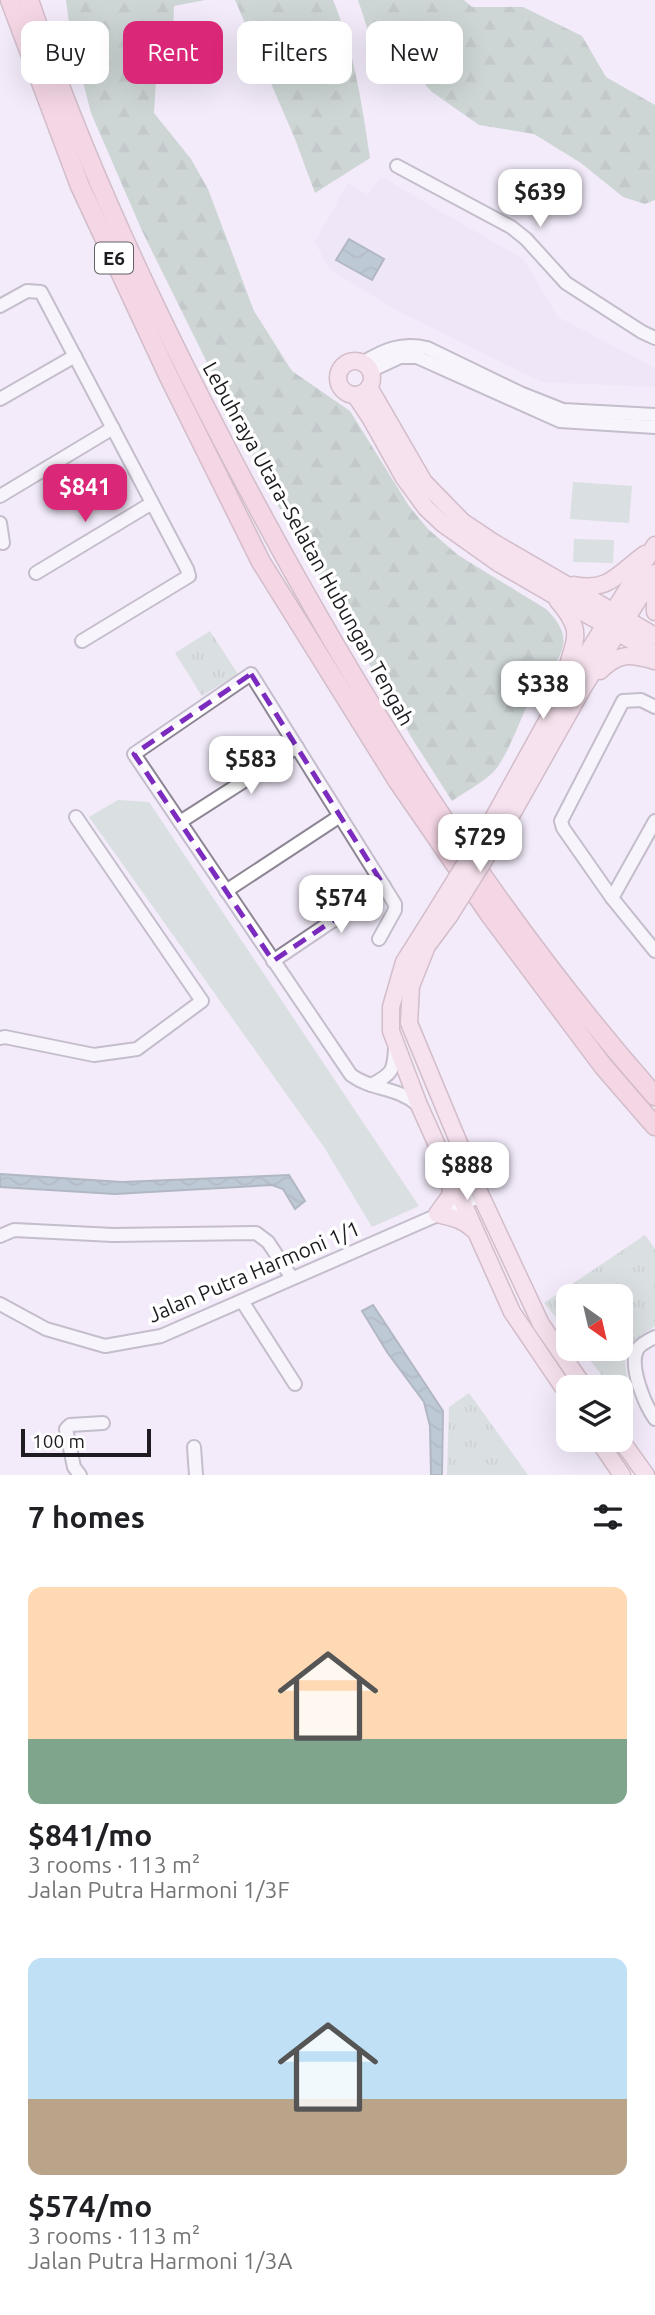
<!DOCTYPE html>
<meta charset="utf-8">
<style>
:root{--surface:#fff;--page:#f6f6f6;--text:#202124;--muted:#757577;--accent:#db2777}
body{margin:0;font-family:Ubuntu,sans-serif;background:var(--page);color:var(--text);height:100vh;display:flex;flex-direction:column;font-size:26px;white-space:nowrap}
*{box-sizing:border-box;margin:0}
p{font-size:23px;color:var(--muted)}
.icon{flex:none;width:38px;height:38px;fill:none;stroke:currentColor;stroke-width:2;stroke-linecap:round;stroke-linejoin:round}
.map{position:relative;height:1475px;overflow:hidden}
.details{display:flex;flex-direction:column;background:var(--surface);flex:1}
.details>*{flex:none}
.guide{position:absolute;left:21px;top:21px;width:614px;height:63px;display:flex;gap:14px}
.needle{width:46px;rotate:146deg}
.fabs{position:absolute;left:556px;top:1284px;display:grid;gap:14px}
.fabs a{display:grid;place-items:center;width:77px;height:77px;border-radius:14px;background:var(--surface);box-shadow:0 7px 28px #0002;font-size:35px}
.scale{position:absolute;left:21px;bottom:18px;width:130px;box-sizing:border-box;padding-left:7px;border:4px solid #1f1c21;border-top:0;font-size:19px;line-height:24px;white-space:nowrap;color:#1f1c21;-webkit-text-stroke:5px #fff;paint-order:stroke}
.price{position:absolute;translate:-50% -60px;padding:0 16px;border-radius:14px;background:#fff;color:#222;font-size:23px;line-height:46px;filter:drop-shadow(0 2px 4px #0008)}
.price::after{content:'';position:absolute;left:50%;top:42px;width:21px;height:16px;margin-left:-10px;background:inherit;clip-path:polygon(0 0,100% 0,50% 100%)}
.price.active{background:var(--accent);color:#fff}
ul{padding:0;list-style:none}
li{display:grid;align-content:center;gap:14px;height:371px;padding:0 28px}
li span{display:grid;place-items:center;height:217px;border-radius:14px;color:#555}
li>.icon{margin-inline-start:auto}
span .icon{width:126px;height:126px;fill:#fffc;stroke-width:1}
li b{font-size:30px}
h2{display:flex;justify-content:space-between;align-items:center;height:84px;padding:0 28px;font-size:30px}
.pill{padding:0 24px;border-radius:14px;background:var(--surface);box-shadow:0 7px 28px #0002;font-size:24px;line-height:63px}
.pill.active{background:var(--accent);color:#fff}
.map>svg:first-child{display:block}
</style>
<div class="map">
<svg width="655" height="1475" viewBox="0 0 655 1475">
<defs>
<pattern id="forest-firs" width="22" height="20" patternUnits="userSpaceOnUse" patternTransform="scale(1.75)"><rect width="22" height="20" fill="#a1bca9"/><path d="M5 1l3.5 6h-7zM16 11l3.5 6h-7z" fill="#8aa191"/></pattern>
<pattern id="park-tufts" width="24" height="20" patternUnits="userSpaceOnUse" patternTransform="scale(1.75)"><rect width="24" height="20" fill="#bdd0c3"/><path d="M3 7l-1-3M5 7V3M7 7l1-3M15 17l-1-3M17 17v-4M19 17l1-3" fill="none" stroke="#a2b2a7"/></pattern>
<pattern id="water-waves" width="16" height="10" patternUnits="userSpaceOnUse" patternTransform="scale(1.75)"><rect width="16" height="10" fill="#7ea0aa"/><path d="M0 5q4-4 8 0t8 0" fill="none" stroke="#67828a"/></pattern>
</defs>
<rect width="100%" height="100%" fill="#f3ebfa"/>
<polygon fill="#ebdff4" points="381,177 523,259 558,317 655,368 655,387 542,382 396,310 329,269 315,242 348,183 368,195"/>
<g fill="#bdd0c3">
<polygon points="573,482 632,486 629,523 570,519"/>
<polygon points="574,539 614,540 613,563 573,562"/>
<polygon points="118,800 149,802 419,1206 372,1227 324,1147 89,817"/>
</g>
<g fill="url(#forest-firs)">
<path d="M 66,0 L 205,0 L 174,6 L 173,34 L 156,81 L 154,113 L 191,159 L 208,189 L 254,311 L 292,371 L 350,411 L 409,506 L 428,529 L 458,555 L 546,609 C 556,619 566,631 563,646 C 560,662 546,674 537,687 C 521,713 514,744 496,769 C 486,781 466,791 452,801 L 413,740 L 277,504 L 143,233 L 91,113 L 70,31 Z"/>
<path d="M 235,0 L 333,0 C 354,50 362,104 370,158 L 315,193 L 295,139 Z"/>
<polygon points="358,0 464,0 472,7 523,7 582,36 606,77 655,105 655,200 645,204 623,197 581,163 534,134 479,125 432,92 411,69 381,70"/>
</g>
<g fill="url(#park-tufts)">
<polygon points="210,631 238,674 202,696 175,653"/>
<polygon points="645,1235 655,1249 655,1326 623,1348 632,1413 621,1399 621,1388 612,1388 581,1349 621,1349 621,1297 569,1297 569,1333 544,1303"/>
<polygon points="469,1393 528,1475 447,1475 449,1407"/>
</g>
<g fill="url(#water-waves)" stroke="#627881" stroke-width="2">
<polygon points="349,239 384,259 372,280 336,260"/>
<polygon points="0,1174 122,1182 289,1175 305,1201 295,1209 283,1189 272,1185 115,1194 0,1187"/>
<polygon points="373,1305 443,1411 442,1475 431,1475 430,1426 424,1402 387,1352 362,1311"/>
</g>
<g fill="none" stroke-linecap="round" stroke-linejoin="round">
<defs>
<g id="minor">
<polyline points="397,166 511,227 526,239 566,283 642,332 655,338"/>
<polyline points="0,306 27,291 41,292 187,569 189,576 82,641"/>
<path d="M 362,363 C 384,350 401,342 427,348 L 520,393 L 563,410 L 655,415"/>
<polyline points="370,371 400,357 417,357 560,421 655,427"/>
<polyline points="0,399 75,356"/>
<polyline points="0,496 113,428"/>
<polyline points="0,523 3,543"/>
<polyline points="36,573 152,503"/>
<polyline points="655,707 641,700 623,701 561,821 563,828 612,898 655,951"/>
<polyline points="180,822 297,747"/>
<polyline points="226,891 340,816"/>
<polyline points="612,898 655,821"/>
<path d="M 379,939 L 395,910 L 395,904 L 251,674 L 134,754 L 351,1075 C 373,1091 396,1086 418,1105"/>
<polyline points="273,961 384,886"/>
<polyline points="0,1038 5,1037 94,1055 137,1049 202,1001 76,817"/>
<path d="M 371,1085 C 392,1074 394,1071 395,1048"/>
<polyline points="0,1236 14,1230 113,1235 256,1233 268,1242 292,1278"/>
<polyline points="242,1301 295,1384"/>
<polyline points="0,1304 46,1329 105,1346 161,1336 481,1196"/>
<path d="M 655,1337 C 649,1340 640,1344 637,1350 C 629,1367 645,1405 655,1419"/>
<polyline points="194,1447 196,1475"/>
<polyline points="80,1475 74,1467 66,1429 70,1425 103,1423"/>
</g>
<g id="major">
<circle cx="355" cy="378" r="17"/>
<polyline points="369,387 424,482 463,522 493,542 655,636"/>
<polyline points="355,395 371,419 404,478 426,508 443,524 498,563 655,654"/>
<path d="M 574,585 C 610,592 618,573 645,554"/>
<polyline points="655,585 655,612"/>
<path d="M 558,601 C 589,637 570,642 565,680"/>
<path d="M 600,671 C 619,652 630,654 655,661"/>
<polyline points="491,822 564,690 655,545"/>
<polyline points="503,830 583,688 655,573"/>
<polyline points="438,908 404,962 391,1007 391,1031 419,1105 512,1312 569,1396"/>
<polyline points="450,915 427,946 411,986 409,1023 481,1196 541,1324 585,1388"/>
<path d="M 452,1181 L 450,1196 L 437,1214 C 453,1218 462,1219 474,1230"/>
<polyline points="598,1440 622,1475"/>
<polyline points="621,1440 646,1475"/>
</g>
<g id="highway">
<polyline points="10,0 80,186 168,375 261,562 397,780 490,915 603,1066 655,1126"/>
<path d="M 29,0 C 82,157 153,308 230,455 C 349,682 485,903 655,1096"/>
</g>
</defs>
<use href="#minor" stroke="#8d8593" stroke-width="16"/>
<use href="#major" stroke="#ab858f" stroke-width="19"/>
<use href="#highway" stroke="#ab858f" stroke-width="21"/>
<use href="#minor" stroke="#fff" stroke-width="12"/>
<use href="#major" stroke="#fad7df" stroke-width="16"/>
<use href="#highway" stroke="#f7bdca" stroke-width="18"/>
<defs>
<g id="major-bridge">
<polyline points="438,908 491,822"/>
<polyline points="450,915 503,830"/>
</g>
</defs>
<use href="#major-bridge" stroke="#ab858f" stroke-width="19" stroke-linecap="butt"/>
<use href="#major-bridge" stroke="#fad7df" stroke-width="16"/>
</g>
<path d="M0 0H655V1475H0ZM 251,674 L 384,886 L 273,961 L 134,754 Z" fill="#f3ebfa" fill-opacity=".55" fill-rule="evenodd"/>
<path fill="none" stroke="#7b2cbf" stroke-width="5" stroke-dasharray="14 9" stroke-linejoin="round" d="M 251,674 L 384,886 L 273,961 L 134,754 Z"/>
<g text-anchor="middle" stroke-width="7" stroke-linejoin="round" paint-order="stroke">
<rect fill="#fff" stroke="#626064" stroke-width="2" x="95" y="242.5" width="38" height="31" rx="5"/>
<g font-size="19" font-weight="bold" fill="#1f1c21">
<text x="114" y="265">E6</text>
</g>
<g font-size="21" fill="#1f1c21" stroke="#fff">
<text transform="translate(308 544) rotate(61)" y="7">Lebuhraya Utara–Selatan Hubungan Tengah</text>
<text transform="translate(254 1272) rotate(-23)" y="7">Jalan Putra Harmoni 1/1</text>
</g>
</g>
</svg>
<div class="fabs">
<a><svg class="needle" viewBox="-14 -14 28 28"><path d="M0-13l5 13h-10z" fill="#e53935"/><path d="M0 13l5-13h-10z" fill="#757577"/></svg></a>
<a><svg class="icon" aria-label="layers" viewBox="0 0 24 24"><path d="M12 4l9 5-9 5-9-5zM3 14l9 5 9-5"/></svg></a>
</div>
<div class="scale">100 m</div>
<b class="price" style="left:540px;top:229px">$639</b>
<b class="price active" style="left:85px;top:524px">$841</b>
<b class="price" style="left:543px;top:721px">$338</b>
<b class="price" style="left:251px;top:796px">$583</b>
<b class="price" style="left:480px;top:874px">$729</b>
<b class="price" style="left:341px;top:935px">$574</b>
<b class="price" style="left:467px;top:1202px">$888</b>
<div class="guide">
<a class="pill">Buy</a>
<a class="pill active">Rent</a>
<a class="pill">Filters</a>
<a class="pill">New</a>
</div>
</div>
<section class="details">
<h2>7 homes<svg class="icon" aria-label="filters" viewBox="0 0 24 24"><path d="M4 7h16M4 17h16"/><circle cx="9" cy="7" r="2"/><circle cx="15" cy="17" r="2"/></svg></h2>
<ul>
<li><span style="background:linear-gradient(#ffd9b3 70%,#7fa58c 0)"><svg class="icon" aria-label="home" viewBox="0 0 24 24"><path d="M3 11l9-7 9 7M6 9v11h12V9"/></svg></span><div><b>$841/mo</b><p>3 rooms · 113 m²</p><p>Jalan Putra Harmoni 1/3F</p></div></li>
<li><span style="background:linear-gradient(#bfe0f5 65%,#b9a48a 0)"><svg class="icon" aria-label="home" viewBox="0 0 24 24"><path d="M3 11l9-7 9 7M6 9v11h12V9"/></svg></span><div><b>$574/mo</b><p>3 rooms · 113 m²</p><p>Jalan Putra Harmoni 1/3A</p></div></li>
</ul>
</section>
